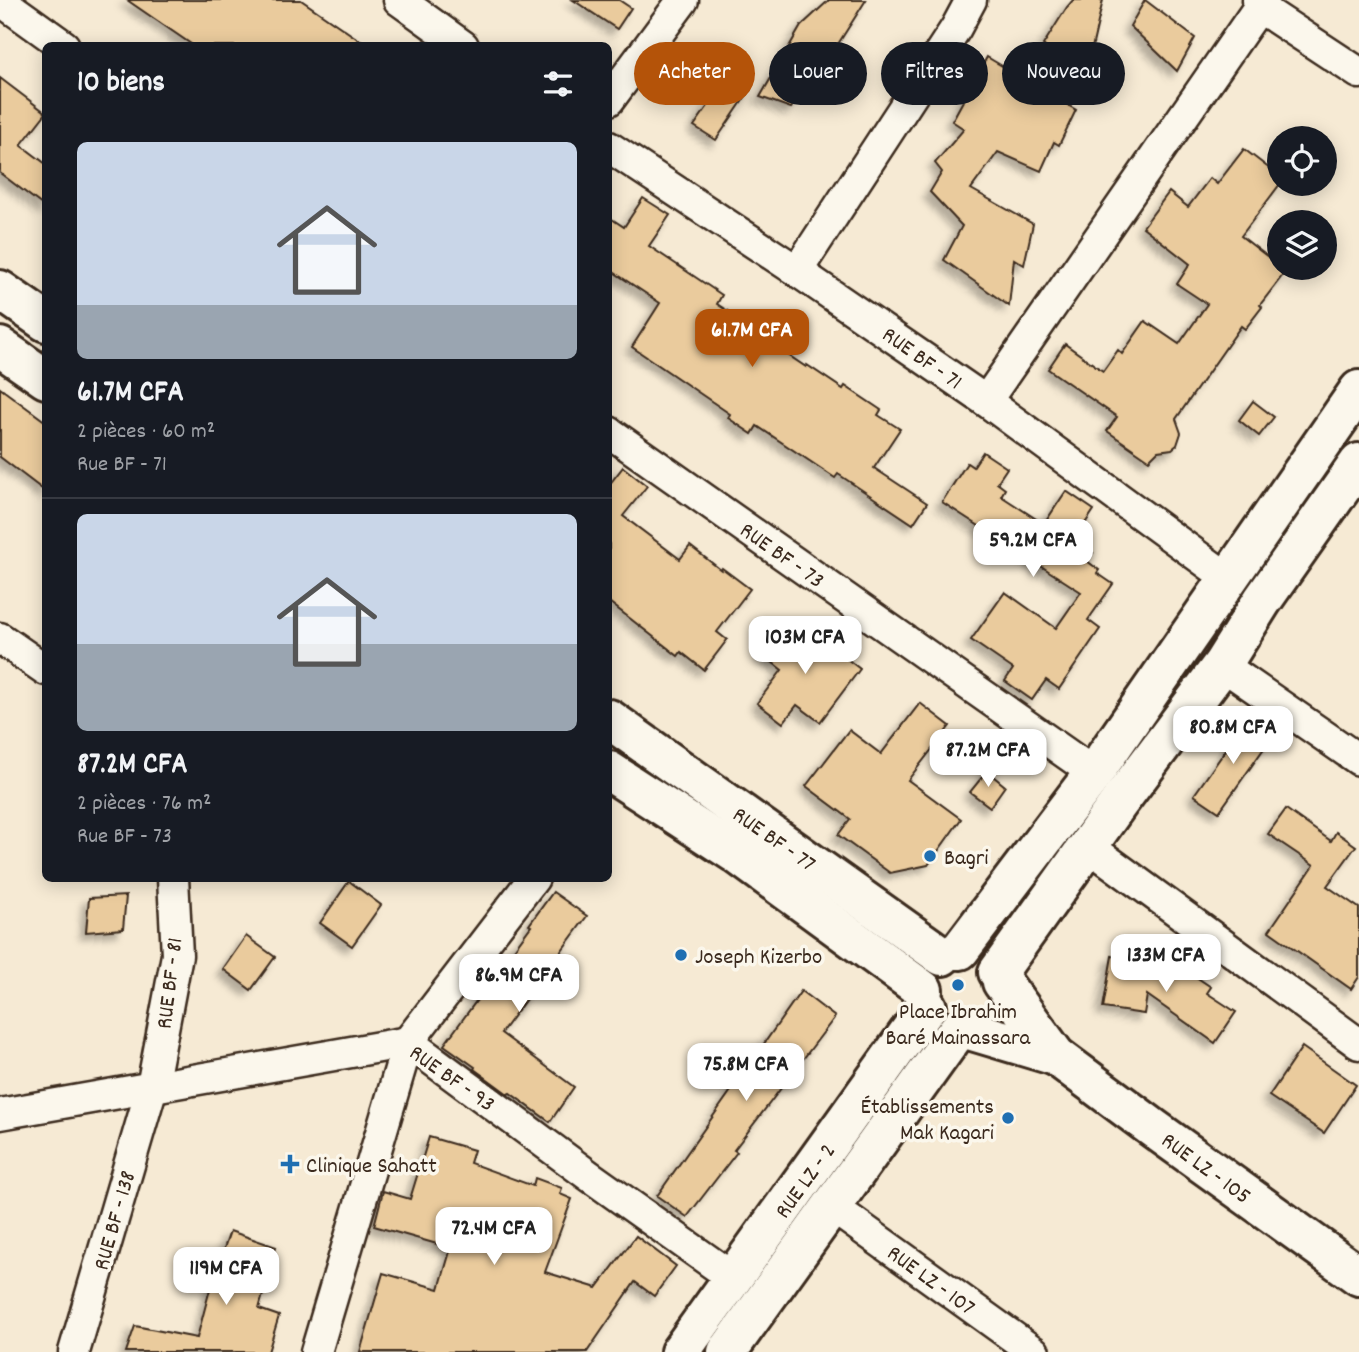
<!DOCTYPE html>
<html lang="fr">
<meta charset="utf-8">
<style>
:root{--surface:#171b24;--page:#20242c;--text:#f1f3f6;--muted:#9ea1a6;--line:#363941;--accent:#b45309}
body{margin:0;font-family:Dekko,sans-serif;background:var(--page);color:var(--text);height:100vh;display:flex;flex-direction:column;font-size:26px;white-space:nowrap}
*{box-sizing:border-box;margin:0}
p{font-size:23px;color:var(--muted)}
.icon{flex:none;width:38px;height:38px;fill:none;stroke:currentColor;stroke-width:2;stroke-linecap:round;stroke-linejoin:round}
.map{position:relative;flex:1;overflow:hidden}
.details{position:absolute;left:42px;top:42px;width:570px;height:840px;display:flex;flex-direction:column;background:var(--surface);border-radius:10px;box-shadow:0 4px 18px #0003}
.details>*{flex:none}
.banner{position:absolute;left:634px;top:42px;width:620px;height:63px;display:flex;gap:14px}
.fabs{position:absolute;left:1267px;top:126px;display:grid;gap:14px}
.fabs a{display:grid;place-items:center;width:70px;height:70px;border-radius:50%;background:var(--surface);box-shadow:0 4px 18px #0003;font-size:35px}
.price{position:absolute;translate:-50% -60px;padding:0 16px;border-radius:14px;background:#fff;color:#222;font-size:23px;line-height:46px;filter:drop-shadow(0 2px 4px #0008)}
.price::after{content:'';position:absolute;left:50%;top:42px;width:21px;height:16px;margin-left:-10px;background:inherit;clip-path:polygon(0 0,100% 0,50% 100%)}
.price.selected{background:var(--accent);color:#fff}
ul{padding:0;list-style:none}
li{display:grid;align-content:center;gap:14px;height:371px;padding:0 35px}
li+li{border-top:2px solid var(--line)}
li span{display:grid;place-items:center;height:217px;border-radius:10px;color:#555}
li>.icon{margin-inline-start:auto}
span .icon{width:126px;height:126px;fill:#fffc;stroke-width:1}
li b{font-size:30px}
h2{display:flex;justify-content:space-between;align-items:center;height:84px;padding:0 35px;font-size:30px}
.pill{padding:0 24px;border-radius:32px;background:var(--surface);box-shadow:0 4px 18px #0003;font-size:24px;line-height:63px}
.pill.selected{background:var(--accent);color:#fff}
.map>svg:first-child{display:block}
</style>
<div class="map">
<svg width="1359" height="1352" viewBox="0 0 1359 1352">
<defs>
<filter id="shadow"><feDropShadow dx="-6" dy="6" stdDeviation="3.5" flood-color="#0004"/></filter>
</defs>
<rect width="100%" height="100%" fill="#f6ead4"/>
<filter id="ink" filterUnits="userSpaceOnUse"><feTurbulence type="fractalNoise" baseFrequency=".0143" numOctaves="2"/><feDisplacementMap in="SourceGraphic" scale="14" xChannelSelector="R" yChannelSelector="G"/><feConvolveMatrix kernelMatrix="1 2 1 2 8 2 1 2 1" color-interpolation-filters="sRGB"/></filter>
<g filter="url(#ink)">
<g fill="#eacb9d" stroke="#3b2a1e" stroke-width="2" filter="url(#shadow)">
<polygon points="127,0 301,0 368,46 194,46"/>
<polygon points="573,0 619,0 631,8 617,29"/>
<polygon points="829,0 866,0 833,52 791,108 760,97 801,26"/>
<polygon points="1073,0 1103,0 1084,83 1043,45 1067,7"/>
<polygon points="1145,0 1195,38 1177,71 1130,26"/>
<polygon points="987,57 1076,110 1059,145 1054,142 1041,171 998,152 971,189 1033,224 1024,265 1014,259 1009,306 944,260 962,226 930,192 942,172 935,163 964,129 952,121"/>
<polygon points="729,76 750,90 716,140 694,126"/>
<polygon points="0,78 46,113 21,145 46,164 46,208 0,173"/>
<polygon points="1244,149 1279,176 1280,184 1241,236 1286,271 1260,305 1262,307 1245,329 1241,326 1176,419 1181,433 1177,445 1172,449 1158,451 1149,460 1107,431 1117,417 1048,369 1065,344 1103,371 1118,350 1122,354 1145,321 1179,344 1207,304 1177,284 1190,264 1143,227 1169,192 1188,207 1210,178 1217,184"/>
<polygon points="643,198 670,215 649,246 722,295 717,304 767,337 766,340 806,367 807,365 843,389 845,386 881,410 878,415 900,429 874,468 927,503 913,524 838,474 835,478 757,426 752,434 728,418 730,414 632,347 660,303 609,269 609,217 624,227"/>
<polygon points="0,388 46,422 46,492 0,457"/>
<polygon points="1253,401 1274,417 1259,436 1239,420"/>
<polygon points="983,452 1007,468 997,483 1005,489 1001,496 1044,524 1066,491 1094,510 1074,540 1093,553 1087,561 1099,570 1097,573 1113,584 1088,620 1100,629 1059,689 1046,680 1032,700 1005,681 1013,669 971,640 1005,592 1056,628 1081,592 942,502 967,463 973,467"/>
<polygon points="623,467 647,486 623,516 680,559 690,546 721,570 722,568 750,589 717,632 727,640 704,670 681,652 678,656 609,602 609,485"/>
<polygon points="789,622 834,657 838,652 860,669 820,722 797,705 783,723 757,703 782,670 763,655"/>
<polygon points="920,703 950,726 908,780 961,819 928,865 890,873 838,835 850,819 806,786 849,730 881,754"/>
<polygon points="1247,720 1272,737 1219,812 1194,795"/>
<polygon points="987,771 1005,786 990,807 970,792"/>
<polygon points="1286,809 1331,841 1336,832 1356,846 1327,886 1359,908 1359,977 1351,989 1269,931 1314,865 1268,834"/>
<polygon points="349,881 381,905 352,946 320,923"/>
<polygon points="553,892 587,916 501,1033 574,1087 550,1122 510,1093 508,1094 474,1069 475,1067 444,1045 531,926 529,925"/>
<polygon points="126,896 123,929 86,932 89,898"/>
<polygon points="246,936 275,957 251,990 223,969"/>
<polygon points="1112,956 1171,965 1174,962 1211,987 1207,993 1236,1012 1215,1043 1147,995 1144,1014 1103,1008"/>
<polygon points="801,991 835,1017 734,1150 737,1152 687,1217 657,1196"/>
<polygon points="1302,1047 1356,1085 1324,1133 1269,1096"/>
<polygon points="429,1137 474,1150 470,1163 533,1186 535,1178 562,1188 560,1194 572,1199 545,1272 597,1288 636,1236 676,1266 654,1296 635,1282 587,1352 360,1352 383,1273 439,1289 451,1248 374,1226 383,1191 410,1199"/>
<polygon points="230,1231 276,1247 259,1309 279,1316 268,1352 126,1352 135,1326 197,1338 210,1289"/>
</g>
<g fill="none" stroke-linecap="round" stroke-linejoin="round">
<defs>
<g id="minor">
<polyline points="0,0 64,46"/>
<polyline points="399,0 463,46"/>
<polyline points="1258,0 1259,7 1359,73"/>
<polyline points="609,100 683,0"/>
<polyline points="609,147 797,271 986,401 1229,579"/>
<polyline points="797,271 956,28 971,0"/>
<polyline points="986,401 1264,0"/>
<polyline points="609,432 1094,773"/>
<polyline points="0,638 46,670"/>
<polyline points="1222,665 1359,760"/>
<polyline points="1088,846 1359,1044"/>
<polyline points="0,1114 408,1042 588,1175 733,1278"/>
<polyline points="831,1206 1034,1352"/>
<polyline points="74,1352 152,1087 177,955 173,878"/>
<polyline points="316,1352 408,1042 534,878"/>
</g>
<g id="secondary">
<polyline points="0,290 46,322"/>
<polyline points="0,347 46,379"/>
<polyline points="609,719 942,956"/>
<polyline points="609,771 735,853 923,990"/>
<polyline points="960,950 1094,773 1359,390"/>
<polyline points="998,972 1120,801 1222,665 1262,601 1359,463"/>
<polyline points="1002,982 1056,1056 1153,1128 1359,1276"/>
<polyline points="969,1030 1056,1056"/>
<polyline points="680,1352 927,1007"/>
<polyline points="727,1352 958,1030"/>
</g>
</defs>
<use href="#minor" stroke="#3b2a1e" stroke-width="35"/>
<use href="#secondary" stroke="#3b2a1e" stroke-width="44"/>
<use href="#minor" stroke="#fbf7ec" stroke-width="30"/>
<use href="#secondary" stroke="#fbf7ec" stroke-width="38"/>
</g>
</g>
<g fill="#1f6fb2" stroke="#fbf7ec" stroke-width="2.5">
<circle cx="930" cy="856" r="7"/>
<circle cx="681" cy="955" r="7"/>
<circle cx="958" cy="985" r="7"/>
<circle cx="1008" cy="1118" r="7"/>
<path d="M286.5 1153.5h7v7h7v7h-7v7h-7v-7h-7v-7h7z"/>
</g>
<g text-anchor="middle" stroke-width="7" stroke-linejoin="round" paint-order="stroke">
<g font-size="23" fill="#3b2a1e" stroke="#fbf7ec">
<text transform="translate(923 357) rotate(35)" y="8">RUE BF - 71</text>
<text transform="translate(783 554) rotate(35)" y="8">RUE BF - 73</text>
<text transform="translate(775 838) rotate(35)" y="8">RUE BF - 77</text>
<text transform="translate(168 983) rotate(-83)" y="8">RUE BF - 81</text>
<text transform="translate(453 1077) rotate(35)" y="8">RUE BF - 93</text>
<text transform="translate(1207 1167) rotate(36)" y="8">RUE LZ - 105</text>
<text transform="translate(804 1180) rotate(-54)" y="8">RUE LZ - 2</text>
<text transform="translate(113 1220) rotate(-74)" y="8">RUE BF - 138</text>
<text transform="translate(932 1279) rotate(36)" y="8">RUE LZ - 107</text>
</g>
<g font-size="23" fill="#3b2a1e" stroke="#fbf7ec" text-anchor="start">
<text x="944" y="864">Bagri</text>
<text x="695" y="963">Joseph Kizerbo</text>
<text x="958" y="1018" text-anchor="middle">Place Ibrahim<tspan x="958" dy="26">Baré Mainassara</tspan></text>
<text x="994" y="1113" text-anchor="end">Établissements<tspan x="994" dy="26">Mak Kagari</tspan></text>
<text x="306" y="1172">Clinique Sahatt</text>
</g>
</g>
</svg>
<div class="fabs">
<a><svg class="icon" aria-label="locate" viewBox="0 0 24 24"><circle cx="12" cy="12" r="6"/><path d="M12 2v4M12 18v4M2 12h4M18 12h4"/></svg></a>
<a><svg class="icon" aria-label="layers" viewBox="0 0 24 24"><path d="M12 4l9 5-9 5-9-5zM3 14l9 5 9-5"/></svg></a>
</div>
<b class="price selected" style="left:752px;top:369px">61.7M CFA</b>
<b class="price" style="left:1033px;top:579px">59.2M CFA</b>
<b class="price" style="left:805px;top:676px">103M CFA</b>
<b class="price" style="left:1233px;top:766px">80.8M CFA</b>
<b class="price" style="left:988px;top:789px">87.2M CFA</b>
<b class="price" style="left:1166px;top:994px">133M CFA</b>
<b class="price" style="left:519px;top:1014px">86.9M CFA</b>
<b class="price" style="left:746px;top:1103px">75.8M CFA</b>
<b class="price" style="left:494px;top:1267px">72.4M CFA</b>
<b class="price" style="left:226px;top:1307px">119M CFA</b>
<div class="banner">
<a class="pill selected">Acheter</a>
<a class="pill">Louer</a>
<a class="pill">Filtres</a>
<a class="pill">Nouveau</a>
</div>
<section class="details">
<h2>10 biens<svg class="icon" aria-label="filters" viewBox="0 0 24 24"><path d="M4 7h16M4 17h16"/><circle cx="9" cy="7" r="2"/><circle cx="15" cy="17" r="2"/></svg></h2>
<ul>
<li><span style="background:linear-gradient(#c9d6e8 75%,#9aa5b1 0)"><svg class="icon" aria-label="home" viewBox="0 0 24 24"><path d="M3 11l9-7 9 7M6 9v11h12V9"/></svg></span><div><b>61.7M CFA</b><p>2 pièces · 60 m²</p><p>Rue BF - 71</p></div></li>
<li><span style="background:linear-gradient(#c9d6e8 60%,#9aa5b1 0)"><svg class="icon" aria-label="home" viewBox="0 0 24 24"><path d="M3 11l9-7 9 7M6 9v11h12V9"/></svg></span><div><b>87.2M CFA</b><p>2 pièces · 76 m²</p><p>Rue BF - 73</p></div></li>
</ul>
</section>
</div>
